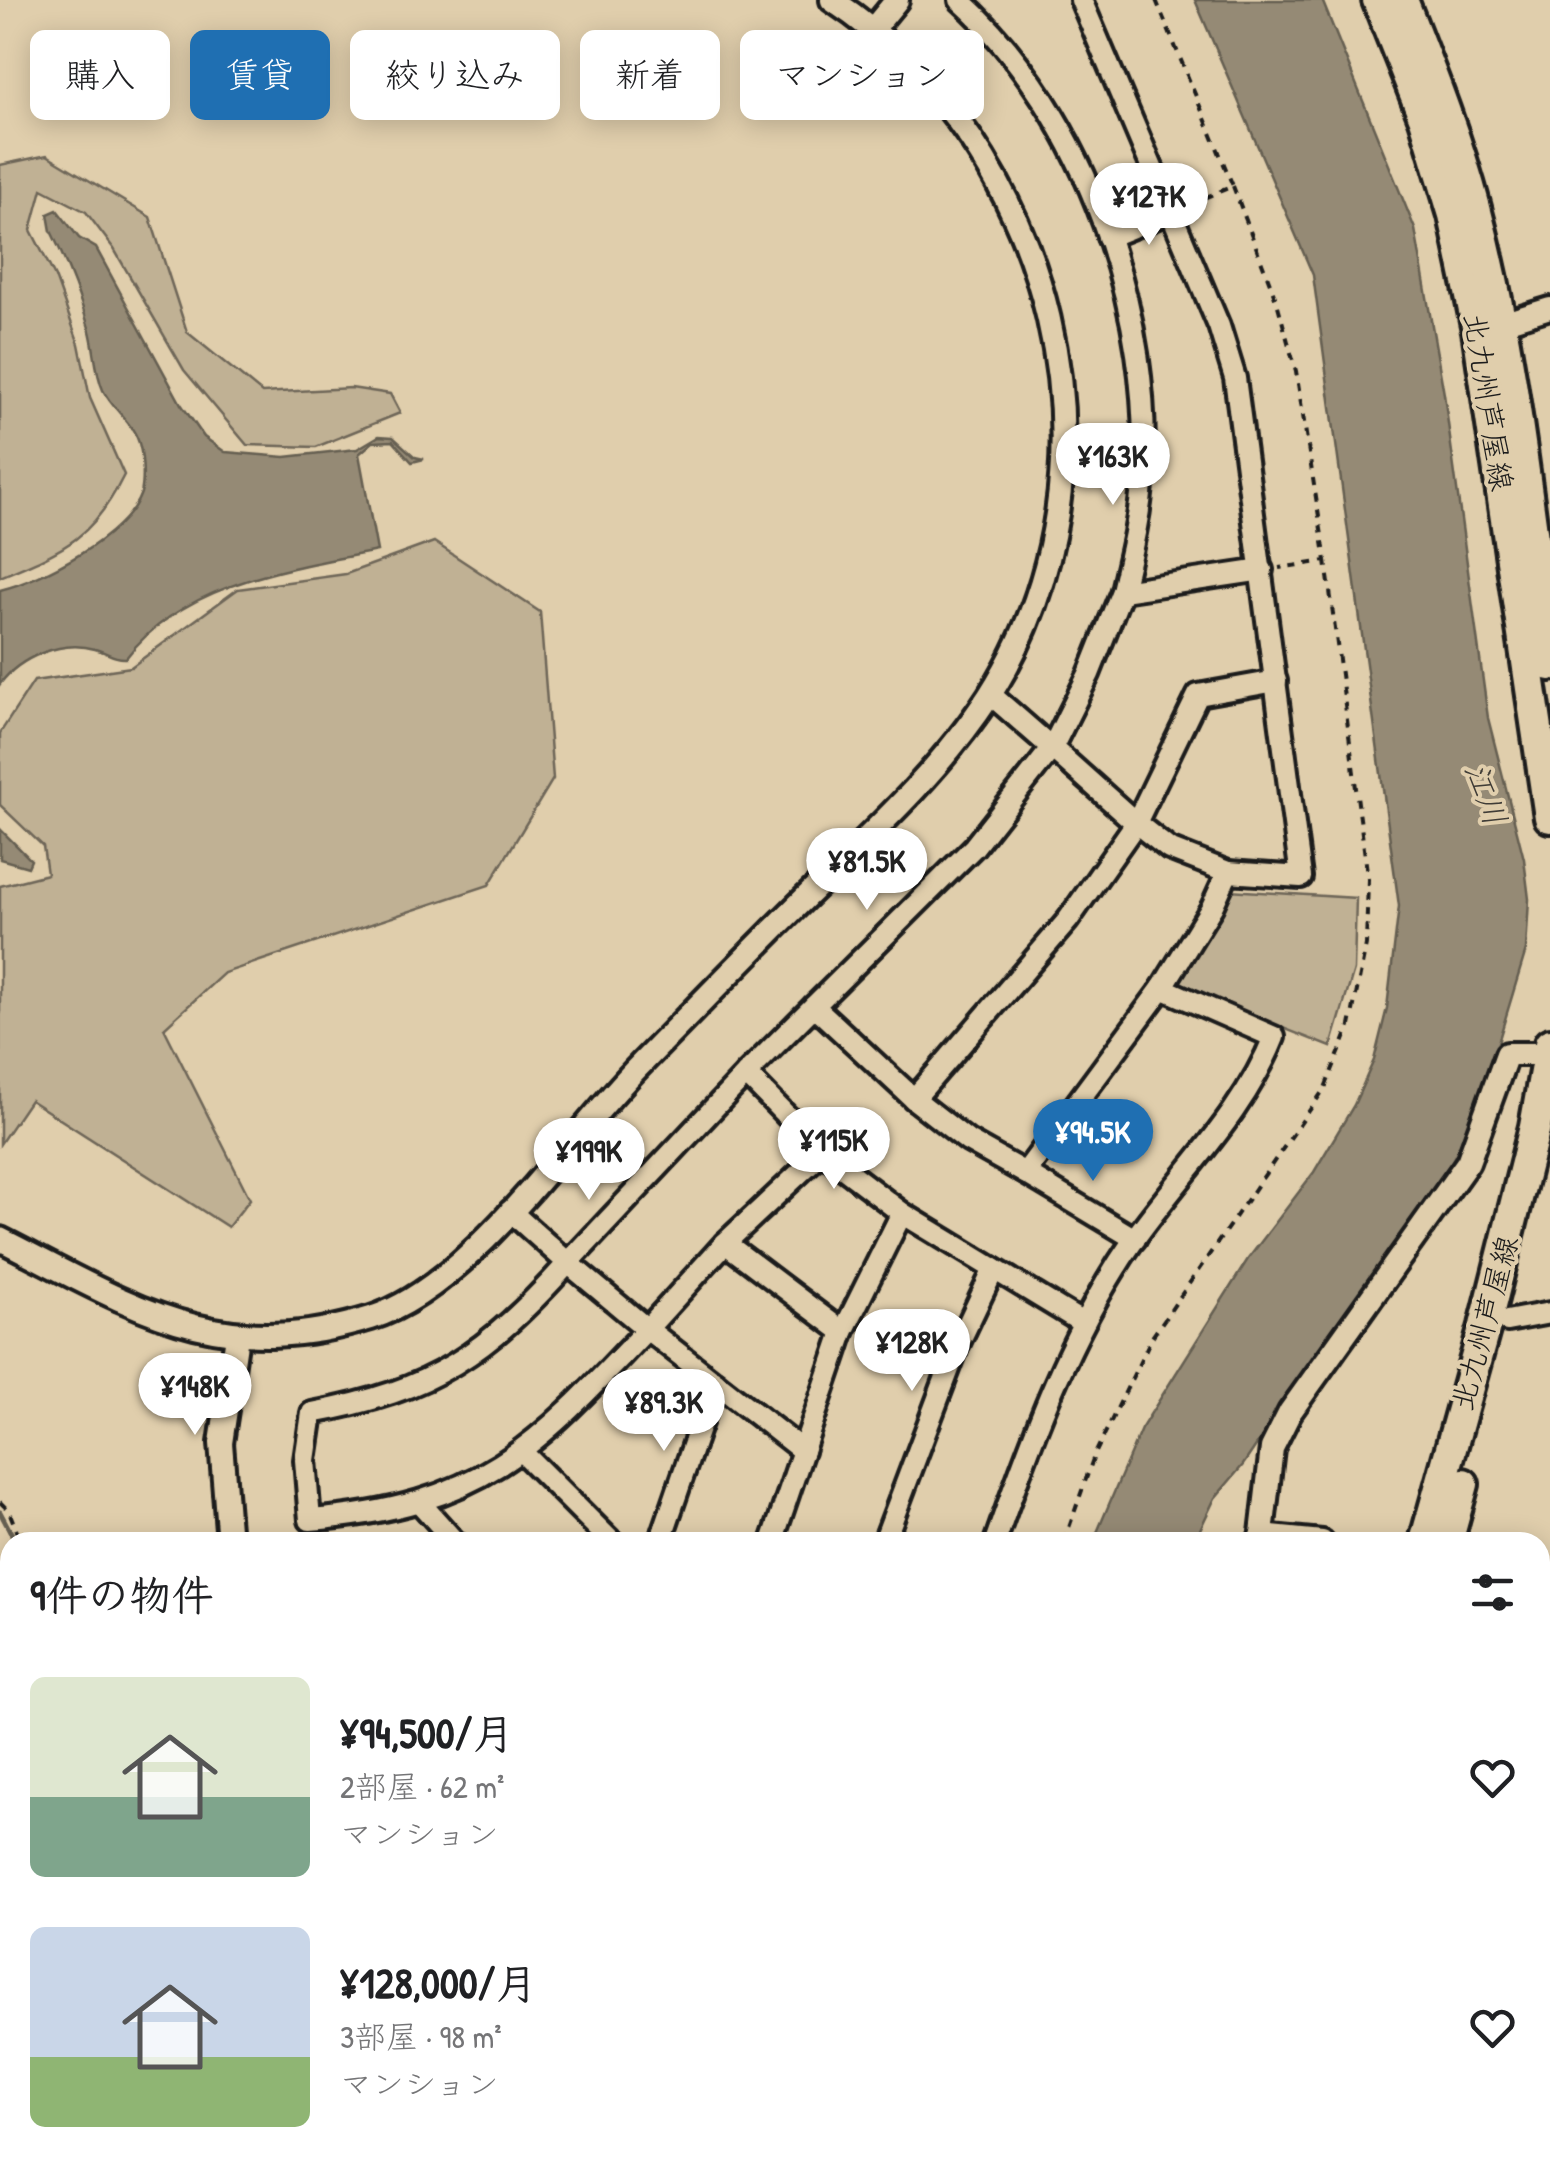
<!DOCTYPE html>
<html lang="ja">
<meta charset="utf-8">
<style>
:root{--surface:#fff;--page:#f6f6f6;--text:#202124;--muted:#757577;--accent:#1f6fb2}
body{margin:0;font-family:"Patrick Hand","Klee One",sans-serif;background:var(--page);color:var(--text);height:100vh;display:flex;flex-direction:column;font-size:38px;white-space:nowrap}
*{box-sizing:border-box;margin:0}
p{font-size:32px;color:var(--muted)}
.icon{flex:none;width:55px;height:55px;fill:none;stroke:currentColor;stroke-width:2;stroke-linecap:round;stroke-linejoin:round}
.map{position:relative;flex:1;overflow:hidden}
.details{position:absolute;left:0px;top:1532px;width:1550px;height:642px;display:flex;flex-direction:column;background:var(--surface);border-radius:30px 30px 0 0;box-shadow:0 5px 25px #0003}
.details>*{flex:none}
.top-card{position:absolute;left:30px;top:30px;width:1000px;height:90px;display:flex;gap:20px}
.price{position:absolute;translate:-50% -85px;padding:0 22px;border-radius:35px;background:#fff;color:#222;font-size:32px;line-height:65px;filter:drop-shadow(0 2px 5px #0008)}
.price::after{content:'';position:absolute;left:50%;top:60px;width:30px;height:22px;margin-left:-15px;background:inherit;clip-path:polygon(0 0,100% 0,50% 100%)}
.price.current{background:var(--accent);color:#fff}
ul{padding:0;list-style:none}
li{display:flex;align-items:center;gap:30px;height:250px;padding:0 30px}
li span{display:grid;place-items:center;flex:none;width:280px;height:200px;border-radius:15px;color:#555}
li>.icon{margin-inline-start:auto}
span .icon{width:120px;height:120px;fill:#fffc;stroke-width:1}
li b{font-size:42px}
h2{display:flex;justify-content:space-between;align-items:center;height:120px;padding:0 30px;font-size:42px}
.tag{padding:0 35px;border-radius:15px;background:var(--surface);box-shadow:0 5px 25px #0003;font-size:35px;line-height:90px}
.tag.current{background:var(--accent);color:#fff}
.map>svg:first-child{display:block}
</style>
<div class="map">
<svg width="1550" height="2174" viewBox="0 0 1550 2174">
<rect width="100%" height="100%" fill="#e0ceac"/>
<filter id="ink" filterUnits="userSpaceOnUse"><feTurbulence type="fractalNoise" baseFrequency=".01" numOctaves="2"/><feDisplacementMap in="SourceGraphic" scale="20" xChannelSelector="R" yChannelSelector="G"/><feConvolveMatrix kernelMatrix="1 2 1 2 8 2 1 2 1" color-interpolation-filters="sRGB"/></filter>
<g filter="url(#ink)">
<g fill="#c0b194" stroke="#6e6658" stroke-width="2.5">
<path d="M 47,155 L 150,217 L 187,332 L 262,393 L 351,388 L 390,394 L 400,413 L 316,447 L 247,445 L 184,370 L 114,249 L 86,212 L 42,189 L 31,230 L 55,277 L 79,344 L 90,398 L 124,475 C 92,540 64,550 0,577 L 0,165 Z"/>
<polygon points="434,542 540,612 553,779 489,885 224,973 164,1028 250,1199 228,1227 30,1100 0,1144 0,886 47,874 43,846 0,805 0,733 34,681 131,667 238,589 346,574"/>
<polygon points="1229,890 1356,898 1354,970 1331,1047 1182,988 1178,977"/>
<polygon points="4,1639 10,1653 10,1862 0,1864 0,1641"/>
</g>
<g fill="#958a75" stroke="#655e51" stroke-width="2.5">
<polygon points="1195,0 1322,0 1415,229 1444,394 1488,718 1524,859 1529,899 1526,950 1477,1112 1436,1192 1348,1309 1243,1465 1215,1498 1194,1542 1093,1542 1141,1429 1248,1259 1314,1172 1354,1105 1374,1060 1387,1008 1399,906 1313,275"/>
<path d="M 57,210 L 79,238 L 96,248 L 181,404 L 204,437 L 225,452 L 285,457 L 357,449 L 379,436 L 393,437 L 415,457 L 424,459 L 412,462 L 393,441 L 373,442 L 359,454 L 377,551 C 290,568 183,583 126,658 C 113,659 107,652 95,649 C 61,639 19,658 0,684 L 0,590 C 42,580 126,536 141,493 C 144,482 143,459 140,447 C 135,423 113,411 103,390 C 95,372 95,350 90,331 C 80,297 67,263 51,231 L 48,214 Z"/>
<polygon points="0,829 31,860 28,867 0,859"/>
<polygon points="961,2165 1086,2165 1085,2174 961,2174"/>
</g>
<g fill="none" stroke-linecap="round" stroke-linejoin="round">
<polyline stroke="#655e51" stroke-width="5" points="0,1512 16,1542"/>
<defs>
<g id="minor">
<path d="M 960,0 C 1086,114 1156,318 1142,485 C 1139,521 1130,556 1122,591 L 1262,570"/>
<polyline points="1108,237 1170,212"/>
<polyline points="1489,327 1550,308"/>
<polyline points="1122,591 1089,674 1052,748 1136,823 1068,920 914,1099 968,1141 1025,1173 1162,988"/>
<polyline points="1228,872 1169,849 1136,823 1198,695 1276,681"/>
<polyline points="814,1006 746,1074 822,1152 902,1213 1083,1323"/>
<polyline points="914,1099 814,1006 974,847 1052,748 990,694"/>
<polyline points="822,1152 725,1243 843,1332"/>
<polyline points="1025,1173 1135,1239"/>
<path d="M 510,1211 L 568,1263 C 486,1354 433,1391 312,1413 L 305,1460 L 310,1520 C 482,1506 535,1448 647,1329 L 568,1263 L 746,1074"/>
<polyline points="725,1243 647,1329 803,1451"/>
<polyline points="1507,1321 1550,1313"/>
<polyline points="522,1452 612,1542"/>
<polyline points="421,1504 455,1542"/>
<polyline points="660,1542 715,1382"/>
<polyline points="772,1542 843,1332 902,1213"/>
<polyline points="884,1542 958,1345 994,1269"/>
<path d="M 995,1542 C 1032,1436 1070,1331 1135,1238 C 1182,1172 1244,1113 1274,1037 L 1162,988 L 1212,907 L 1228,872 L 1301,877 L 1235,378 L 1219,326 L 1081,0"/>
<polyline points="0,1912 10,1911"/>
<polyline points="40,2165 41,2174"/>
<polyline points="914,2174 914,2165"/>
</g>
<g id="tertiary">
<polyline points="874,28 897,0"/>
<path d="M 0,1239 C 132,1306 217,1365 371,1318 C 470,1287 567,1139 640,1065 C 696,1008 751,951 808,895 C 872,833 940,771 989,696 C 1135,468 1054,147 832,0"/>
<polyline points="1261,1536 1322,1542"/>
<polyline points="229,1542 221,1443 237,1336"/>
<polyline points="1261,1542 1272,1448 1290,1412 1468,1162 1507,1054 1549,1054"/>
<polyline points="1540,1580 1550,1582"/>
<polyline points="0,2032 10,2032"/>
<polyline points="0,2067 10,2066"/>
<polyline points="388,2174 388,2165"/>
</g>
<g id="primary">
<polyline points="1378,0 1425,119 1454,215 1478,330 1550,817"/>
<path d="M 1402,0 C 1429,69 1456,136 1475,208 C 1514,356 1528,513 1550,665"/>
<polyline points="1425,1542 1485,1326 1535,1127 1550,1044"/>
<polyline points="1447,1542 1463,1484"/>
<polyline points="1263,2174 1265,2165"/>
<polyline points="1287,2174 1289,2165"/>
</g>
</defs>
<use href="#minor" stroke="#1c1c1c" stroke-width="28"/>
<use href="#tertiary" stroke="#1c1c1c" stroke-width="30"/>
<use href="#primary" stroke="#1c1c1c" stroke-width="38"/>
<g stroke="#1c1c1c" stroke-width="4" stroke-dasharray="8 8" stroke-linecap="butt">
<polyline points="1156,0 1233,186 1187,205"/>
<polyline points="1233,186 1277,302 1296,371 1326,561 1279,568"/>
<polyline points="0,1502 9,1511 21,1542"/>
<polyline points="1064,1542 1094,1456 1152,1337 1325,1088 1350,1026 1366,945 1368,879 1326,561"/>
<polyline points="994,2174 996,2165"/>
<polyline points="1427,2174 1427,2165"/>
</g>
<use href="#minor" stroke="#e0ceac" stroke-width="20"/>
<use href="#tertiary" stroke="#e0ceac" stroke-width="22"/>
<use href="#primary" stroke="#e0ceac" stroke-width="30"/>
</g>
</g>
<g text-anchor="middle" stroke-width="8" stroke-linejoin="round" paint-order="stroke">
<g font-size="30" fill="#1c1c1c" stroke="#e0ceac">
<text transform="translate(1488 402) rotate(81)" y="10">北九州芦屋線</text>
<text transform="translate(1485 1323) rotate(-75)" y="10">北九州芦屋線</text>
</g>
<g font-size="32" font-style="italic" fill="#403d37" stroke="#e0ceac">
<text transform="translate(1486 794) rotate(70)" y="11">江川</text>
</g>
</g>
</svg>
<b class="price" style="left:1149px;top:248px">¥127K</b>
<b class="price" style="left:1113px;top:508px">¥163K</b>
<b class="price" style="left:867px;top:913px">¥81.5K</b>
<b class="price current" style="left:1093px;top:1184px">¥94.5K</b>
<b class="price" style="left:834px;top:1192px">¥115K</b>
<b class="price" style="left:589px;top:1203px">¥199K</b>
<b class="price" style="left:912px;top:1394px">¥128K</b>
<b class="price" style="left:195px;top:1438px">¥148K</b>
<b class="price" style="left:664px;top:1454px">¥89.3K</b>
<div class="top-card">
<a class="tag">購入</a>
<a class="tag current">賃貸</a>
<a class="tag">絞り込み</a>
<a class="tag">新着</a>
<a class="tag">マンション</a>
</div>
<section class="details">
<h2>9件の物件<svg class="icon" aria-label="filters" viewBox="0 0 24 24"><path d="M4 7h16M4 17h16"/><circle cx="9" cy="7" r="2"/><circle cx="15" cy="17" r="2"/></svg></h2>
<ul>
<li><span style="background:linear-gradient(#dfe7d0 60%,#7fa58c 0)"><svg class="icon" aria-label="home" viewBox="0 0 24 24"><path d="M3 11l9-7 9 7M6 9v11h12V9"/></svg></span><div><b>¥94,500/月</b><p>2部屋 · 62 m²</p><p>マンション</p></div><svg class="icon" aria-label="heart" viewBox="0 0 24 24"><path d="M12 20l-8-8c-3-5 5-10 8-4 3-6 11-1 8 4z"/></svg></li>
<li><span style="background:linear-gradient(#c9d6e8 65%,#8fb573 0)"><svg class="icon" aria-label="home" viewBox="0 0 24 24"><path d="M3 11l9-7 9 7M6 9v11h12V9"/></svg></span><div><b>¥128,000/月</b><p>3部屋 · 98 m²</p><p>マンション</p></div><svg class="icon" aria-label="heart" viewBox="0 0 24 24"><path d="M12 20l-8-8c-3-5 5-10 8-4 3-6 11-1 8 4z"/></svg></li>
</ul>
</section>
</div>
